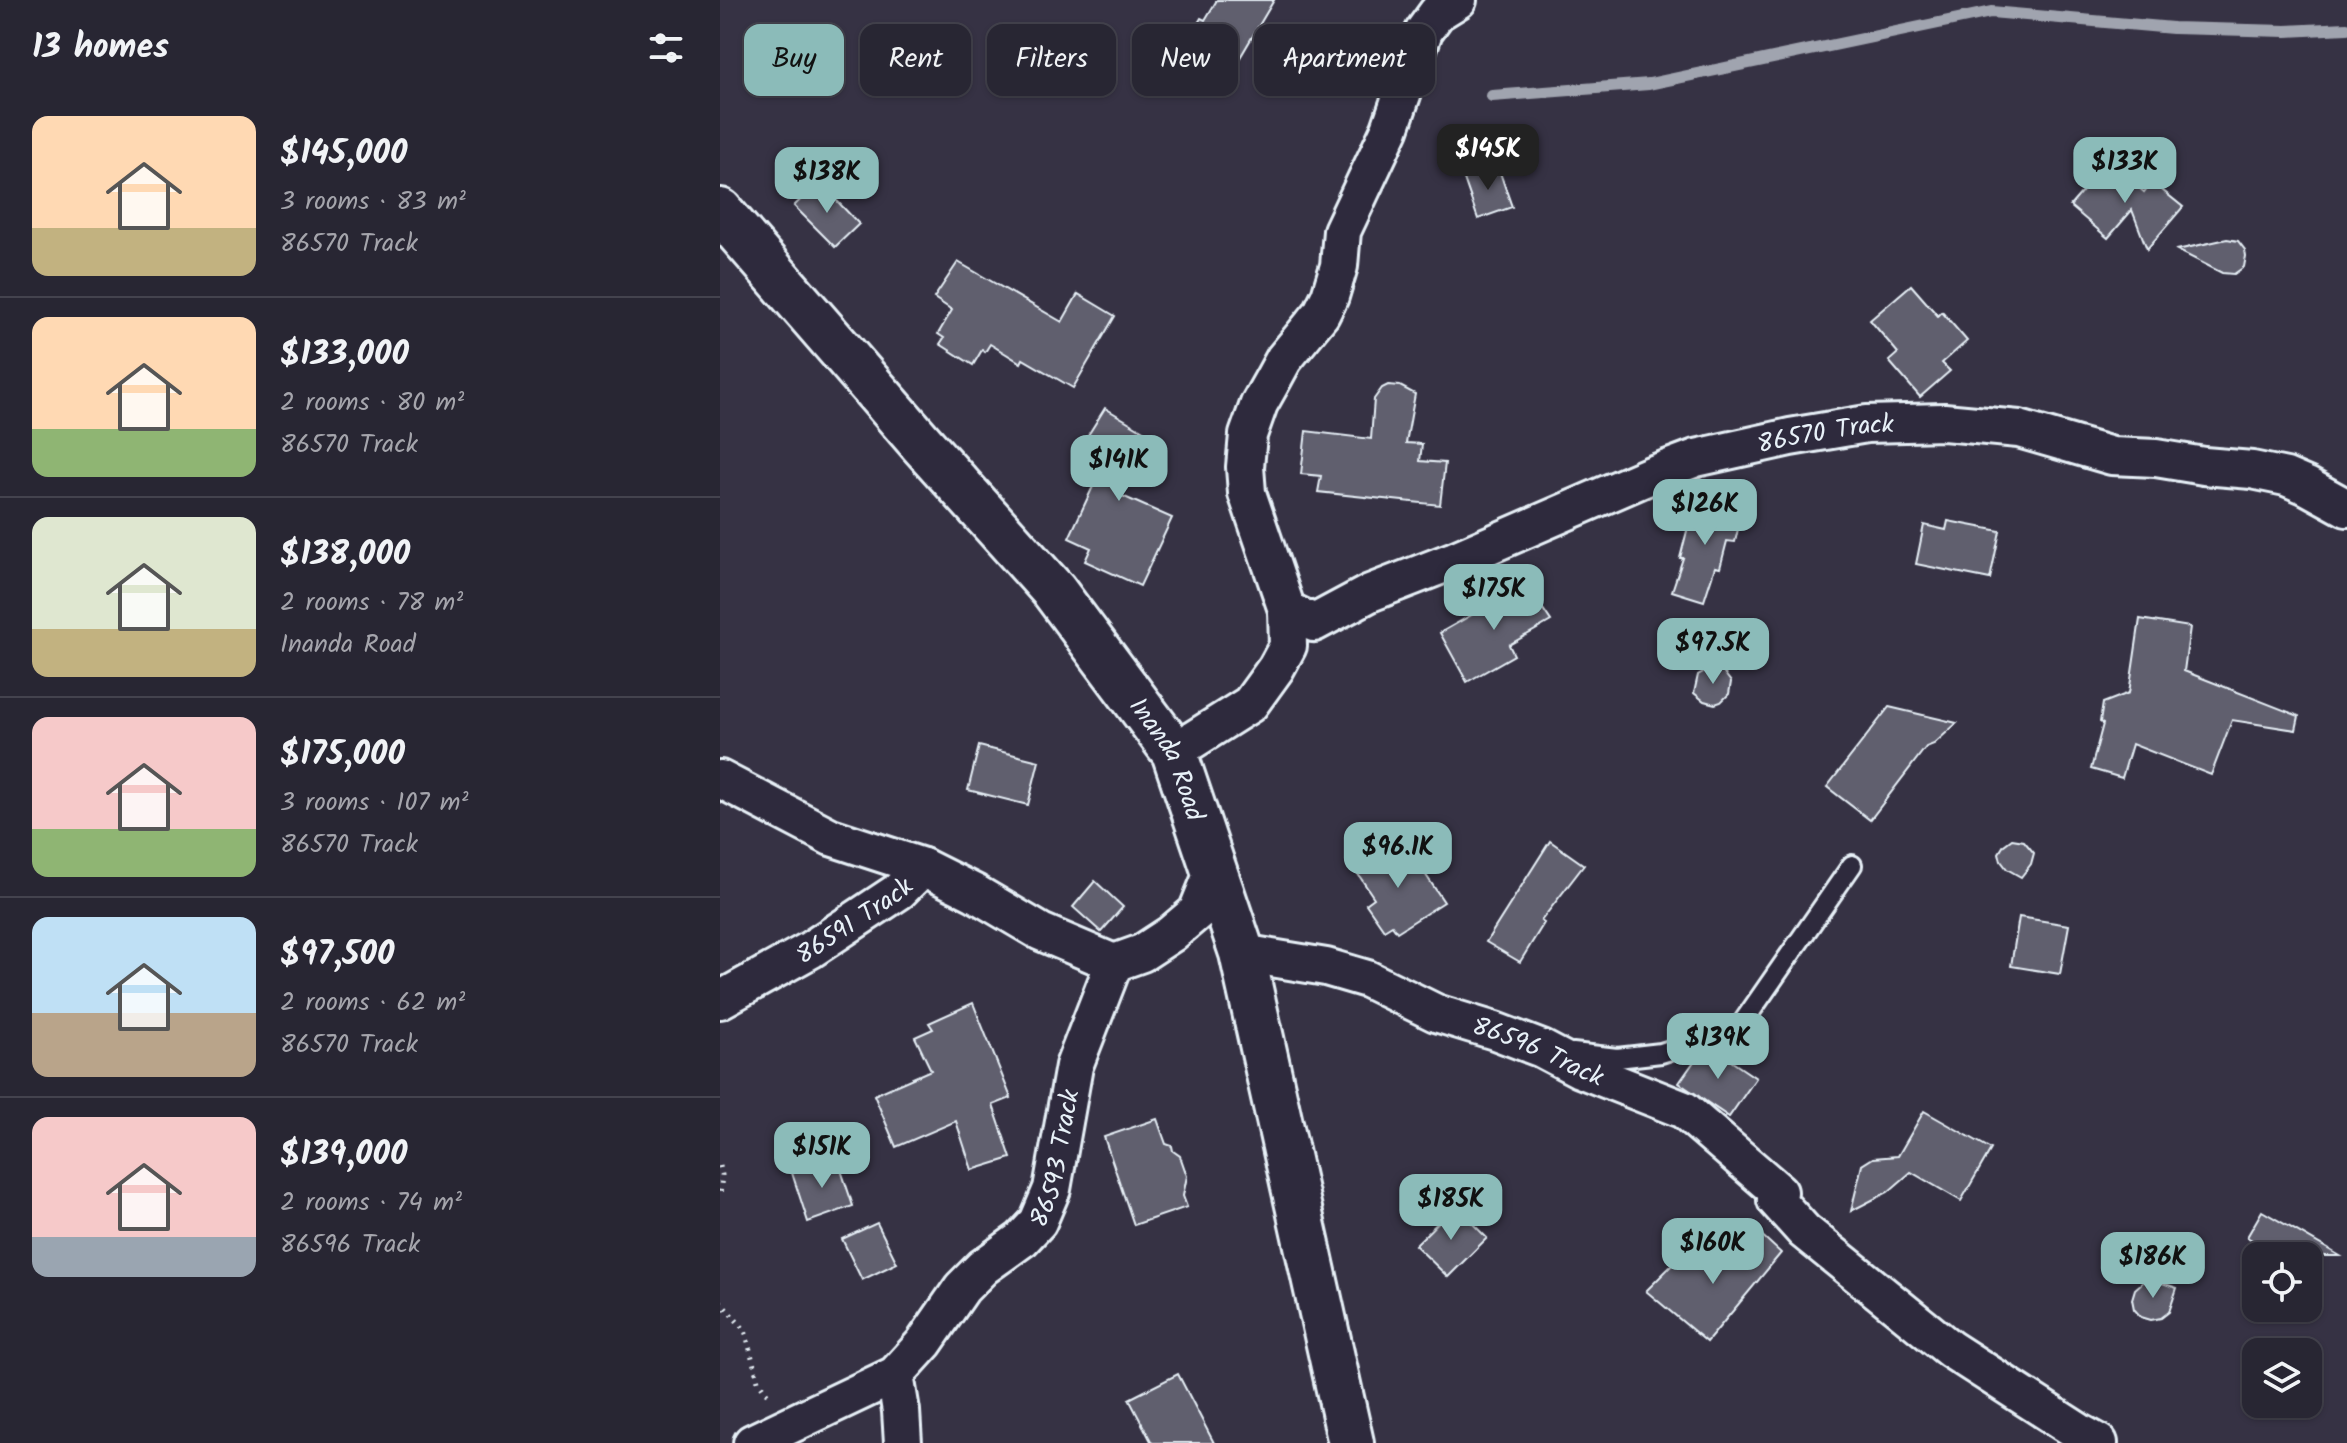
<!DOCTYPE html>
<meta charset="utf-8">
<style>
:root{--surface:#282633;--page:#302e3b;--text:#f1f3f6;--muted:#a5a5ac;--line:#44434e;--accent:#8bbbb9}
body{margin:0;font-family:Kalam,sans-serif;background:var(--page);color:var(--text);height:100vh;display:flex;flex-direction:column;font-size:30px;white-space:nowrap}
*{box-sizing:border-box;margin:0}
p{font-size:26px;color:var(--muted)}
.icon{flex:none;width:44px;height:44px;fill:none;stroke:currentColor;stroke-width:2;stroke-linecap:round;stroke-linejoin:round}
.map{position:relative;flex:1;overflow:hidden}
.details{display:flex;flex-direction:column;background:var(--surface);width:720px}
.details>*{flex:none}
.guide{position:absolute;left:24px;top:24px;width:760px;height:72px;display:flex;gap:16px}
.controls{position:absolute;left:1522px;top:1242px;display:grid;gap:16px}
.controls a{display:grid;place-items:center;width:80px;height:80px;border-radius:16px;background:var(--surface);box-shadow:0 2px 6px #0004,0 0 0 2px var(--line);font-size:40px}
.price{position:absolute;translate:-50% -68px;padding:0 18px;border-radius:16px;background:var(--accent);color:#111;font-size:26px;line-height:52px;filter:drop-shadow(0 2px 4px #0008)}
.price::after{content:'';position:absolute;left:50%;top:48px;width:24px;height:18px;margin-left:-12px;background:inherit;clip-path:polygon(0 0,100% 0,50% 100%)}
.price.on{background:#222;color:#fff}
ul{padding:0;list-style:none}
li{display:flex;align-items:center;gap:24px;height:200px;padding:0 32px}
li+li{border-top:2px solid var(--line)}
li span{display:grid;place-items:center;flex:none;width:224px;height:160px;border-radius:16px;color:#555}
li>.icon{margin-inline-start:auto}
span .icon{width:96px;height:96px;fill:#fffc;stroke-width:1}
li b{font-size:34px}
h2{display:flex;justify-content:space-between;align-items:center;height:96px;padding:0 32px;font-size:34px}
.pill{padding:0 28px;border-radius:16px;background:var(--surface);box-shadow:0 2px 6px #0004,0 0 0 2px var(--line);font-size:28px;line-height:72px}
.pill.on{background:var(--accent);color:#111}
main{display:flex;flex:1;min-height:0}
.map>svg:first-child{display:block}
</style>
<main>
<section class="details">
<h2>13 homes<svg class="icon" aria-label="filters" viewBox="0 0 24 24"><path d="M4 7h16M4 17h16"/><circle cx="9" cy="7" r="2"/><circle cx="15" cy="17" r="2"/></svg></h2>
<ul>
<li><span style="background:linear-gradient(#ffd9b3 70%,#c2b280 0)"><svg class="icon" aria-label="home" viewBox="0 0 24 24"><path d="M3 11l9-7 9 7M6 9v11h12V9"/></svg></span><div><b>$145,000</b><p>3 rooms · 83 m²</p><p>86570 Track</p></div></li>
<li><span style="background:linear-gradient(#ffd9b3 70%,#8fb573 0)"><svg class="icon" aria-label="home" viewBox="0 0 24 24"><path d="M3 11l9-7 9 7M6 9v11h12V9"/></svg></span><div><b>$133,000</b><p>2 rooms · 80 m²</p><p>86570 Track</p></div></li>
<li><span style="background:linear-gradient(#dfe7d0 70%,#c2b280 0)"><svg class="icon" aria-label="home" viewBox="0 0 24 24"><path d="M3 11l9-7 9 7M6 9v11h12V9"/></svg></span><div><b>$138,000</b><p>2 rooms · 78 m²</p><p>Inanda Road</p></div></li>
<li><span style="background:linear-gradient(#f6c9c9 70%,#8fb573 0)"><svg class="icon" aria-label="home" viewBox="0 0 24 24"><path d="M3 11l9-7 9 7M6 9v11h12V9"/></svg></span><div><b>$175,000</b><p>3 rooms · 107 m²</p><p>86570 Track</p></div></li>
<li><span style="background:linear-gradient(#bfe0f5 60%,#b9a48a 0)"><svg class="icon" aria-label="home" viewBox="0 0 24 24"><path d="M3 11l9-7 9 7M6 9v11h12V9"/></svg></span><div><b>$97,500</b><p>2 rooms · 62 m²</p><p>86570 Track</p></div></li>
<li><span style="background:linear-gradient(#f6c9c9 75%,#9aa5b1 0)"><svg class="icon" aria-label="home" viewBox="0 0 24 24"><path d="M3 11l9-7 9 7M6 9v11h12V9"/></svg></span><div><b>$139,000</b><p>2 rooms · 74 m²</p><p>86596 Track</p></div></li>
</ul>
</section>
<div class="map">
<svg width="1627" height="1443" viewBox="0 0 1627 1443">
<rect width="100%" height="100%" fill="#363244"/>
<filter id="ink" filterUnits="userSpaceOnUse"><feTurbulence type="fractalNoise" baseFrequency=".0125" numOctaves="2"/><feDisplacementMap in="SourceGraphic" scale="16" xChannelSelector="R" yChannelSelector="G"/><feConvolveMatrix kernelMatrix="1 2 1 2 8 2 1 2 1" color-interpolation-filters="sRGB"/></filter>
<g filter="url(#ink)">
<g fill="none" stroke-linecap="round" stroke-linejoin="round">
<polyline stroke="#a0a4af" stroke-width="12" points="772,96 929,84 1271,12 1453,28 1566,31 1627,28"/>
</g>
<g fill="#605e6e" stroke="#e8f1f8" stroke-width="2">
<polygon points="497,0 554,0 515,66 495,54 483,75 457,59 481,18 485,20"/>
<polygon points="1388,162 1424,192 1432,182 1463,207 1427,249 1412,210 1388,238 1350,206"/>
<polygon points="777,164 792,207 758,219 743,176"/>
<polygon points="99,182 139,224 115,247 74,206"/>
<polygon points="1507,239 1518,241 1525,250 1526,256 1524,267 1514,274 1502,273 1457,250"/>
<polygon points="238,262 342,322 358,294 395,316 353,388 303,359 301,363 270,344 265,352 262,350 253,365 220,344 224,338 218,334 232,310 214,298"/>
<polygon points="1191,285 1218,316 1222,312 1247,341 1222,363 1230,371 1200,397 1169,361 1178,353 1150,320"/>
<polygon points="668,385 680,386 695,394 686,443 702,444 700,461 725,463 720,505 598,492 601,476 581,474 586,431 651,439 654,399 662,388"/>
<polygon points="385,408 435,438 400,495 452,518 420,586 365,561 371,548 349,538 383,465 377,461 378,459 360,448"/>
<polygon points="975,500 1022,512 1015,542 1007,541 1000,568 995,567 984,601 952,591 963,558 960,558"/>
<polygon points="1228,521 1280,531 1270,579 1196,564 1204,525 1226,530"/>
<polygon points="806,584 831,621 789,645 794,655 747,682 720,633"/>
<polygon points="1420,619 1470,627 1464,671 1579,716 1576,730 1512,720 1491,775 1412,744 1402,778 1371,769 1383,724 1380,722 1383,703 1409,693"/>
<polygon points="992,667 1001,669 1011,682 1009,694 1001,702 995,704 984,701 974,693 978,675"/>
<polygon points="1169,707 1237,723 1214,744 1206,747 1150,820 1107,787"/>
<polygon points="259,746 319,761 308,805 248,790"/>
<polygon points="1292,839 1304,841 1314,853 1311,864 1301,877 1287,869 1281,861 1279,853 1284,845"/>
<polygon points="830,841 864,865 821,921 824,923 800,962 766,942"/>
<polygon points="687,847 724,902 677,932 672,925 664,930 646,904 654,898 636,871 666,851 670,857"/>
<polygon points="375,881 403,907 381,932 353,907"/>
<polygon points="1299,917 1349,925 1340,974 1291,966"/>
<polygon points="253,1003 291,1098 273,1105 291,1158 252,1170 236,1121 176,1147 154,1095 211,1070 195,1037 213,1029 209,1023"/>
<polygon points="993,1049 1036,1078 1009,1117 959,1083 980,1053"/>
<polygon points="1204,1111 1271,1149 1241,1201 1191,1172 1168,1192 1131,1211 1142,1165 1153,1158 1178,1156"/>
<polygon points="437,1119 446,1144 452,1146 453,1151 460,1156 467,1176 463,1196 467,1207 414,1225 384,1137"/>
<polygon points="117,1158 133,1206 88,1222 72,1173"/>
<polygon points="735,1206 767,1238 728,1277 695,1245"/>
<polygon points="1542,1211 1620,1256 1559,1256 1527,1237"/>
<polygon points="157,1223 177,1263 142,1280 122,1239"/>
<polygon points="1037,1231 1061,1253 987,1342 926,1291 967,1250 995,1274"/>
<polygon points="1433,1280 1457,1288 1449,1312 1441,1318 1431,1320 1421,1317 1414,1309 1412,1299 1415,1289 1423,1282"/>
<polygon points="458,1374 494,1443 432,1443 409,1399"/>
</g>
<g fill="none" stroke-linecap="round" stroke-linejoin="round">
<defs>
<polyline id="lane" points="853,1053 897,1058 941,1053 1019,1028 1132,865"/>
<g id="street">
<polyline points="567,610 527,493 525,467 528,435 539,404 552,381 564,359 601,314 610,296 619,266 622,231 670,129 704,31 717,13 738,0"/>
<path id="s1" d="M 454,752 L 530,704 L 556,668 L 568,646 L 567,610 L 594,623 L 650,593 L 735,560 L 931,475 L 976,458 L 1070,437 L 1147,424 L 1224,422 L 1299,429 L 1392,456 L 1436,458 L 1484,466 L 1532,470 L 1566,477 L 1587,486 L 1627,508"/>
<polyline points="0,779 111,837 203,867"/>
<path id="s2" d="M 522,953 L 606,967 L 647,979 L 716,1013 L 775,1031 L 822,1049 L 860,1069 L 964,1110 L 1059,1192 L 1056,1200 L 1084,1231 L 1230,1349 L 1359,1432 L 1379,1443"/>
<path id="s3" d="M 0,1000 L 90,950 L 179,891 L 203,867 L 255,893 L 321,932 L 394,963"/>
<polyline points="175,1375 181,1411 183,1443"/>
<path id="s4" d="M 32,1443 L 175,1375 L 204,1343 L 242,1288 L 263,1267 L 302,1239 L 318,1222 L 332,1189 L 354,1066 L 394,963 L 422,953 L 451,934 L 477,912 L 494,870"/>
</g>
<g id="secondary">
<path id="s5" d="M 0,211 L 202,444 L 334,591 L 454,752 L 522,953 L 631,1443"/>
</g>
</defs>
<use href="#lane" stroke="#e8f1f8" stroke-width="24"/>
<use href="#street" stroke="#e8f1f8" stroke-width="42"/>
<use href="#secondary" stroke="#e8f1f8" stroke-width="50"/>
<g stroke="#e8f1f8" stroke-width="5" stroke-dasharray="2 6" stroke-linecap="butt">
<polyline points="0,1166 2,1175 0,1195"/>
<polyline points="0,1302 25,1330 38,1381 48,1395"/>
</g>
<use href="#lane" stroke="#2f2a3d" stroke-width="18"/>
<use href="#street" stroke="#2f2a3d" stroke-width="36"/>
<use href="#secondary" stroke="#2f2a3d" stroke-width="44"/>
</g>
</g>
<g text-anchor="middle" stroke-width="6" stroke-linejoin="round" paint-order="stroke">
<g font-size="26" fill="#e8f1f8" stroke="#2f2a3d">
<text dy="9" stroke="none"><textPath href="#s1" startOffset="774">86570 Track</textPath></text>
<text dy="9" stroke="none"><textPath href="#s5" startOffset="710">Inanda Road</textPath></text>
<text dy="9" stroke="none"><textPath href="#s3" startOffset="156">86591 Track</textPath></text>
<text dy="9" stroke="none"><textPath href="#s2" startOffset="314">86596 Track</textPath></text>
<text dy="9" stroke="none"><textPath href="#s4" startOffset="436">86593 Track</textPath></text>
</g>
</g>
</svg>
<div class="controls">
<a><svg class="icon" aria-label="locate" viewBox="0 0 24 24"><circle cx="12" cy="12" r="6"/><path d="M12 2v4M12 18v4M2 12h4M18 12h4"/></svg></a>
<a><svg class="icon" aria-label="layers" viewBox="0 0 24 24"><path d="M12 4l9 5-9 5-9-5zM3 14l9 5 9-5"/></svg></a>
</div>
<b class="price on" style="left:768px;top:192px">$145K</b>
<b class="price" style="left:1405px;top:205px">$133K</b>
<b class="price" style="left:107px;top:215px">$138K</b>
<b class="price" style="left:399px;top:503px">$141K</b>
<b class="price" style="left:985px;top:547px">$126K</b>
<b class="price" style="left:774px;top:632px">$175K</b>
<b class="price" style="left:993px;top:686px">$97.5K</b>
<b class="price" style="left:678px;top:890px">$96.1K</b>
<b class="price" style="left:998px;top:1081px">$139K</b>
<b class="price" style="left:102px;top:1190px">$151K</b>
<b class="price" style="left:731px;top:1242px">$185K</b>
<b class="price" style="left:993px;top:1286px">$160K</b>
<b class="price" style="left:1433px;top:1300px">$186K</b>
<div class="guide">
<a class="pill on">Buy</a>
<a class="pill">Rent</a>
<a class="pill">Filters</a>
<a class="pill">New</a>
<a class="pill">Apartment</a>
</div>
</div>
</main>
